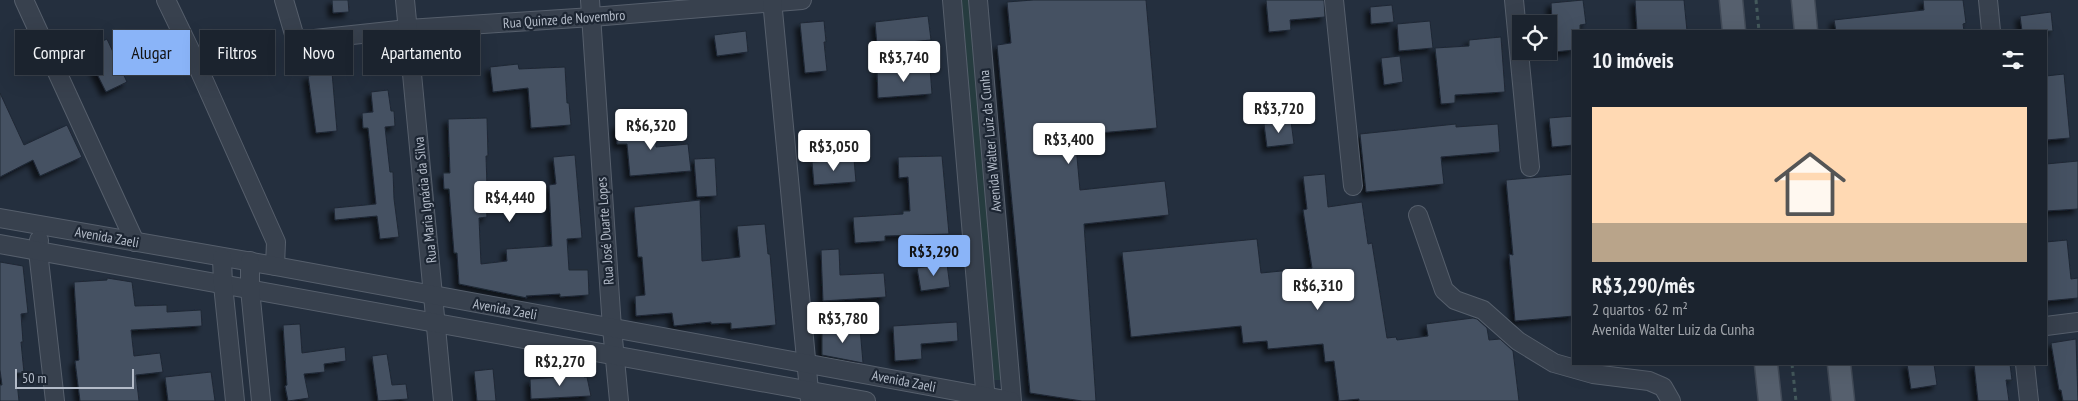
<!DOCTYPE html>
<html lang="pt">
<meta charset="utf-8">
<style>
:root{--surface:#1b232e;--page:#282f3a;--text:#f1f3f6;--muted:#a0a4aa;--line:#39404a;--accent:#8ab4f8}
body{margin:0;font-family:"PT Sans Narrow",sans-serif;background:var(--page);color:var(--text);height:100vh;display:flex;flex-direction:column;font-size:19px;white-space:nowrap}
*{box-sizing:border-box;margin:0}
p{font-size:16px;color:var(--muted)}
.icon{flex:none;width:28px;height:28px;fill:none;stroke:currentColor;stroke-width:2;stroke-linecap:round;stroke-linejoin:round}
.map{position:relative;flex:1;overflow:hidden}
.drawer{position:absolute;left:1572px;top:30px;width:475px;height:335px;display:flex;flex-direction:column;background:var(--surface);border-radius:0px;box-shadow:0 5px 20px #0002,0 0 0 1px var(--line)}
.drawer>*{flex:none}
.banner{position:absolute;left:15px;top:30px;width:475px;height:45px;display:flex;gap:10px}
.controls{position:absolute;left:1512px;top:15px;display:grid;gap:10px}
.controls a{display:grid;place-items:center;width:45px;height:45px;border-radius:0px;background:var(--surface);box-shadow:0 5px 20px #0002,0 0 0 1px var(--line);font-size:25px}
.scale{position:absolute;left:15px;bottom:12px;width:119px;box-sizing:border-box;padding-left:5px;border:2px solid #b4bcc9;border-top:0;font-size:14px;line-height:18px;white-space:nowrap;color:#b4bcc9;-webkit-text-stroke:4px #1d2633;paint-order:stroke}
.price{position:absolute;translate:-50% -42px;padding:0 11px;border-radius:5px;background:#fff;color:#222;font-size:16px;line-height:32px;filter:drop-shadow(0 1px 2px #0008)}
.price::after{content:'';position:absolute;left:50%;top:30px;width:15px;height:11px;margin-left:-8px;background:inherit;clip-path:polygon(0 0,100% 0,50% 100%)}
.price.selected{background:var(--accent);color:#111}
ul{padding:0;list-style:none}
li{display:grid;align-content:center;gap:10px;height:265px;padding:0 20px}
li+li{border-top:1px solid var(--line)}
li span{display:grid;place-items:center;height:155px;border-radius:0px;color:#555}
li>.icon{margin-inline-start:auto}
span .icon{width:90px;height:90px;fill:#fffc;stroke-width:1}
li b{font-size:21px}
h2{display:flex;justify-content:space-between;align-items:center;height:60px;padding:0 20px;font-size:21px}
.tag{padding:0 18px;border-radius:0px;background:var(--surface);box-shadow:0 5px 20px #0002,0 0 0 1px var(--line);font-size:18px;line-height:45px}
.tag.selected{background:var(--accent);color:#111}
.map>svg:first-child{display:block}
</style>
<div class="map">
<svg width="2078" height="401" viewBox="0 0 2078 401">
<defs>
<filter id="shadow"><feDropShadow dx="-4.5" dy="4.5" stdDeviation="2.5" flood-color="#0009"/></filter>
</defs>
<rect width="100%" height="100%" fill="#242f3e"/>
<polygon fill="#263c3f" points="960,0 970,0 1002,380 992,380"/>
<g fill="#455162" stroke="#1f2835" filter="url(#shadow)">
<polygon points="332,0 348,0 349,12 333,13"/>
<polygon points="1033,0 1146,0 1157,128 1075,135 1080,190 1165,181 1169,215 1084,224 1096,401 1082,401 1030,393 997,45 1011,43 1007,2"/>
<polygon points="1266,0 1324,0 1325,17 1290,20 1291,30 1269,32"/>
<polygon points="1583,0 1586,24 1580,25 1580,31 1574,31 1574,50 1554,52 1551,3"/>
<polygon points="1635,0 1684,0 1687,31 1637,31"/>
<polygon points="1923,0 1963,0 1966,23 1963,24 1964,31 1836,31 1834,20 1924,10"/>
<polygon points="1392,5 1394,22 1371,24 1370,7"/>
<polygon points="2051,12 2053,31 2022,31 2020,16"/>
<polygon points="928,16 931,40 877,45 875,22"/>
<polygon points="824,21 826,42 824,42 827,71 805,73 800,23"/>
<polygon points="1430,21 1433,48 1399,51 1397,24"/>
<polygon points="746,31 748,52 717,56 714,35"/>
<polygon points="1501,37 1505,92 1455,95 1455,103 1441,104 1435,48 1469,46 1469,40"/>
<polygon points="107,39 127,82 106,92 92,64 96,62 89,47"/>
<polygon points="1400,56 1403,82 1384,85 1381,58"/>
<polygon points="518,64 519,69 565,67 567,103 569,103 571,125 531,128 528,88 493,92 490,67"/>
<polygon points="930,68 932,94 878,98 877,71"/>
<polygon points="332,72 337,131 316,133 308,76"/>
<polygon points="2064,74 2070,138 2046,140 2046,76"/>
<polygon points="388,90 391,111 394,111 395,126 385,127 390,172 393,172 394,199 399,237 380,239 377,216 335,220 334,208 376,204 368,128 363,128 362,113 373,112 371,92"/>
<polygon points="0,93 24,145 67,125 82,157 40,176 33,160 0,177"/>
<polygon points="1574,116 1574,145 1552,147 1549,118"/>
<polygon points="487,118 488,156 486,156 487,187 485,187 487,217 479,218 481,264 507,261 506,249 552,246 549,185 556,184 553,157 575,155 582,238 567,239 569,270 588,270 589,295 560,297 560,294 526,296 527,298 459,284 457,253 454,253 449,189 444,189 443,173 450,173 448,119"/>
<polygon points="1291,121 1294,144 1267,147 1264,124"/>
<polygon points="655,122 656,147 688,144 691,171 630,176 627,144 617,144 616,125"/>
<polygon points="1456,124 1456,127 1498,124 1500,152 1441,157 1444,184 1366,192 1360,134"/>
<polygon points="942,156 949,234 885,236 885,241 855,243 853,217 903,214 903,211 910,211 908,177 899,178 898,157"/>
<polygon points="715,158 717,196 697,197 694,159"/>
<polygon points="854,159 856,182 814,185 812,162"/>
<polygon points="2078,161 2078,209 2046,211 2046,164"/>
<polygon points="1325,174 1328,207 1362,202 1368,244 1372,243 1387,338 1396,337 1397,340 1428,336 1426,324 1473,318 1477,319 1487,328 1489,340 1500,339 1513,351 1519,401 1359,401 1359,399 1339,401 1334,361 1325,362 1323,344 1268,349 1267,341 1243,343 1241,326 1131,337 1122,252 1257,239 1261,273 1312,268 1303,210 1307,209 1303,176"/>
<polygon points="1574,174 1574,316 1515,321 1509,254 1513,255 1506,180"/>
<polygon points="700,200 702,261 740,257 737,226 765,224 768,254 770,254 776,325 731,329 731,323 711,324 711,322 674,326 672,313 636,316 635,296 645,295 642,257 638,257 634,207"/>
<polygon points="2067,240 2071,279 2078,278 2078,298 2046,301 2046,242"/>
<polygon points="839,249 840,275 884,273 886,297 823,301 821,250"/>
<polygon points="0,262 23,266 28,313 21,314 23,342 21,342 24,373 16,373 19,401 0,401 0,385 2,385 0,370"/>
<polygon points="947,264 950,287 921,291 917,268"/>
<polygon points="107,278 132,282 135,306 167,305 167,312 201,310 202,326 131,330 134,356 160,353 163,372 136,375 139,401 80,401 75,361 79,360 74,282 107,280"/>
<polygon points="957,322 958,341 921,344 922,359 895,361 893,326"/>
<polygon points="300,324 302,353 345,347 346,361 324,364 325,372 304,374 309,398 288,401 285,386 287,385 283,325"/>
<polygon points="860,328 863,363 822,355 822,331"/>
<polygon points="2076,339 2078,401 2063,401 2061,390 2059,390 2051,343"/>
<polygon points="387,354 392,385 406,384 408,399 378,401 372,356"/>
<polygon points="1907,364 1934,364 1937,385 1911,389"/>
<polygon points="1974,364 2010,364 2012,380 2006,380 2009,401 1978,401"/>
<polygon points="493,369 496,401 477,401 474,371"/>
<polygon points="211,372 215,401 168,401 165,377"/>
<polygon points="563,373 584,374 584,377 587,377 591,396 531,399 530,379 564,377"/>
</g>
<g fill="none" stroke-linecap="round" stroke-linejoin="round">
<defs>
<g id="minor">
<polyline points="24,0 135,242"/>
<polyline points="166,0 193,56 276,242 275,266"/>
<polyline points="284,0 296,41 408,29 592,17 802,0"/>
<polyline points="405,0 443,401"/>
<polyline points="590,0 612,328 619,401"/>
<polyline points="772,0 810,401"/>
<polyline points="952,0 986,401"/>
<polyline points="978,0 1012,401"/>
<polyline points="1334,0 1353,186"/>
<polyline points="1514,0 1530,167"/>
<polyline points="1988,0 1991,31"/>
<polyline points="1418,215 1444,290 1455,300 1483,310 1518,341 1554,363 1593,374 1649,381 1663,387 1671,401"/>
<polyline points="0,218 275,266 1011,401"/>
<polyline points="39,240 38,251 55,401"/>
<polyline points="0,244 866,401"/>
<polyline points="222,258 223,285 235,401"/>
<polyline points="250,261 250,289 261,401"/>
<polyline points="2046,326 2078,322"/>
<polyline points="2025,364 2029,401"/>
</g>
<g id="major">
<polyline points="1731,0 1734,31"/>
<polyline points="1803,0 1806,31"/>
<polyline points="1766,364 1770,401"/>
<polyline points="1839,364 1843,401"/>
</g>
</defs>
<use href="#minor" stroke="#565f6c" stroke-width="20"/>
<use href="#major" stroke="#414a57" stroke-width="25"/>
<g stroke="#44595c" stroke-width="3" stroke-dasharray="4 4" stroke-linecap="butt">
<polyline points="1756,0 1759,31"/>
<polyline points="1792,364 1796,401"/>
</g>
<use href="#minor" stroke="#38414e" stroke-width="18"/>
<use href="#major" stroke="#56606e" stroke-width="22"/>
</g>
<g text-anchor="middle" stroke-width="4.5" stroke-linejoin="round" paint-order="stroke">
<g font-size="14" fill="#b4bcc9" stroke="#1d2633">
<text transform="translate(564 19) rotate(-4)" y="5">Rua Quinze de Novembro</text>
<text transform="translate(990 141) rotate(-95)" y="5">Avenida Walter Luiz da Cunha</text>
<text transform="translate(425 200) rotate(-96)" y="5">Rua Maria Ignácia da Silva</text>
<text transform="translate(605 231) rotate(-94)" y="5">Rua José Duarte Lopes</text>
<text transform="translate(107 237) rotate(10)" y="5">Avenida Zaeli</text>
<text transform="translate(505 309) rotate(10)" y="5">Avenida Zaeli</text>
<text transform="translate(904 381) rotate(11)" y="5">Avenida Zaeli</text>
</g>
</g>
</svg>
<div class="controls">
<a><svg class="icon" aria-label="locate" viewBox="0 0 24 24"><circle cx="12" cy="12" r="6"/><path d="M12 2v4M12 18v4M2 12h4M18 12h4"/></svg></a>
</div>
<div class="scale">50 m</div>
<b class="price" style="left:904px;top:83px">R$3,740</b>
<b class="price" style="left:1279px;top:134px">R$3,720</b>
<b class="price" style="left:651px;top:151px">R$6,320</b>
<b class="price" style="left:1069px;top:165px">R$3,400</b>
<b class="price" style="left:834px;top:172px">R$3,050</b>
<b class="price" style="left:510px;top:223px">R$4,440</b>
<b class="price selected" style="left:934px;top:277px">R$3,290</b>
<b class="price" style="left:1318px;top:311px">R$6,310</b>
<b class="price" style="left:843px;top:344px">R$3,780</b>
<b class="price" style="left:560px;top:387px">R$2,270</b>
<div class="banner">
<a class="tag">Comprar</a>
<a class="tag selected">Alugar</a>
<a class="tag">Filtros</a>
<a class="tag">Novo</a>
<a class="tag">Apartamento</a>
</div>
<section class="drawer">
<h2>10 imóveis<svg class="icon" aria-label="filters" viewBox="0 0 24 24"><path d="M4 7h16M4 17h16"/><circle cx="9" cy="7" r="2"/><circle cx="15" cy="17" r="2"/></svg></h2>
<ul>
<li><span style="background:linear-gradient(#ffd9b3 75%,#b9a48a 0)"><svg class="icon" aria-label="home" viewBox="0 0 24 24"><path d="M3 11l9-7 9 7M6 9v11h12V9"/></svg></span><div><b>R$3,290/mês</b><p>2 quartos · 62 m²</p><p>Avenida Walter Luiz da Cunha</p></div></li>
</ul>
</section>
</div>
